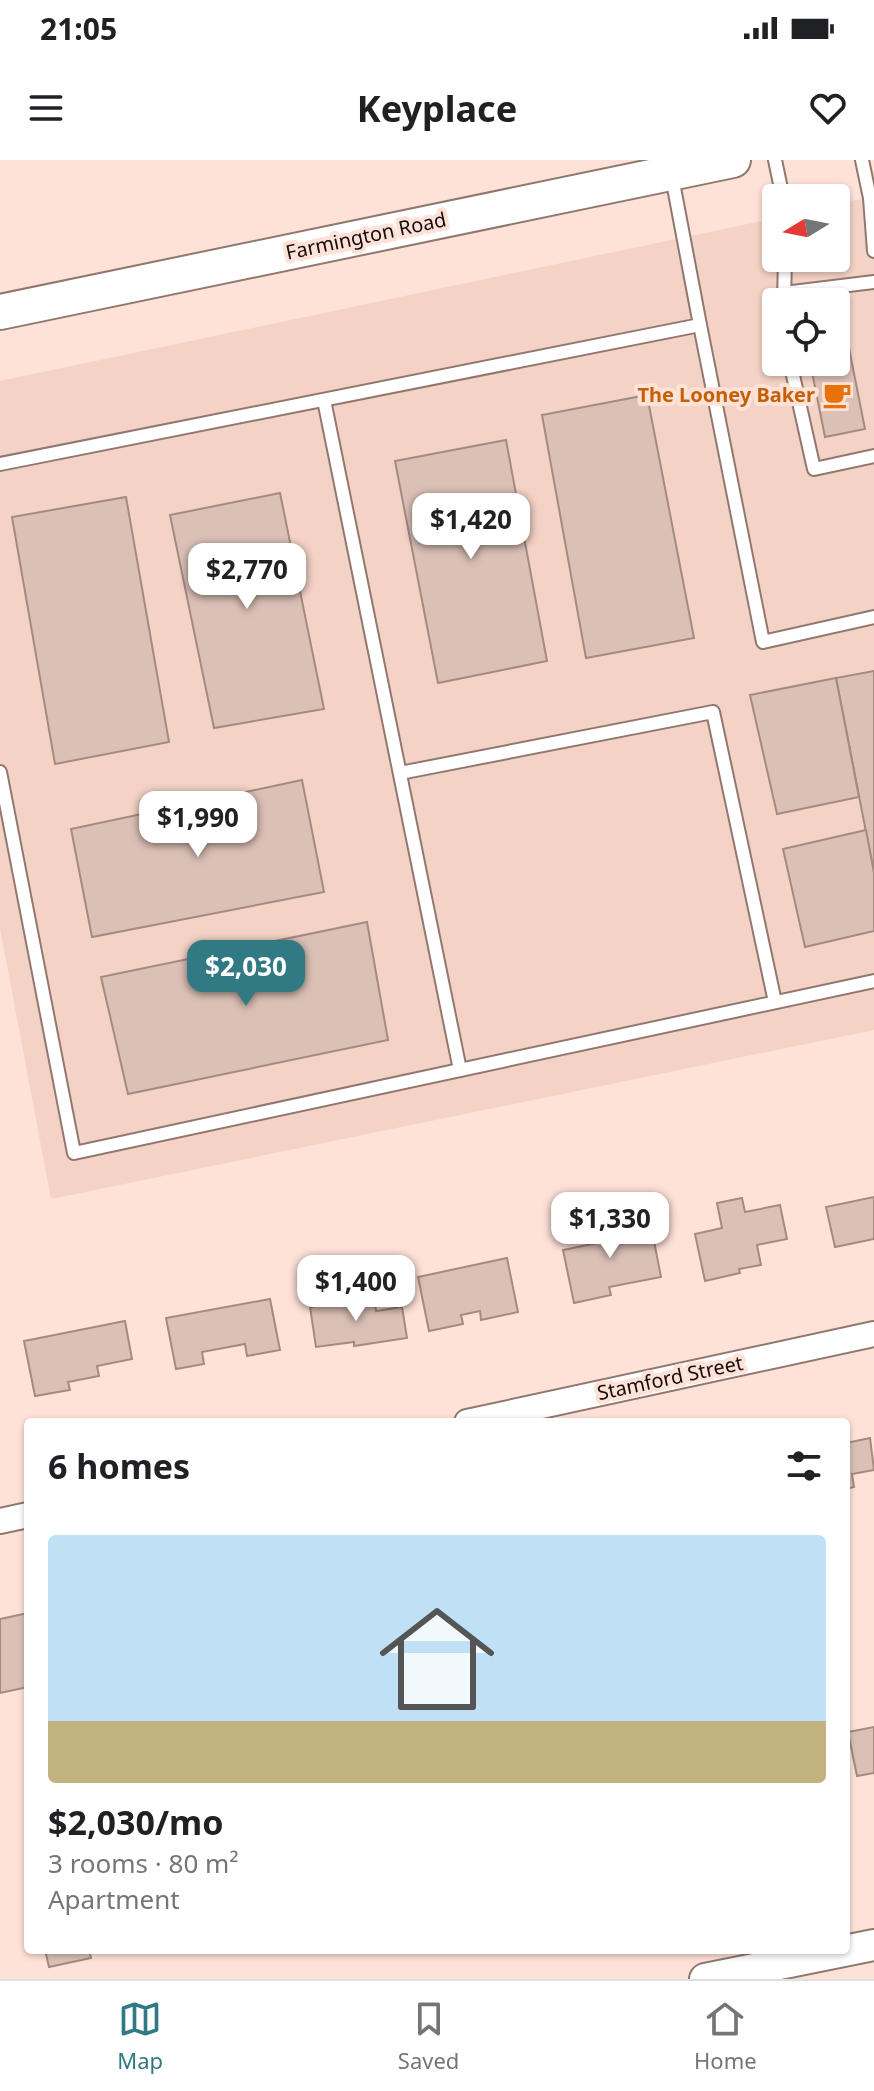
<!DOCTYPE html>
<meta charset="utf-8">
<style>
:root{--surface:#fff;--page:#f2f2f2;--text:#202124;--muted:#757577;--line:#e0e0e0;--accent:#327a83}
body{margin:0;font-family:"Noto Sans",sans-serif;background:var(--page);color:var(--text);height:100vh;display:flex;flex-direction:column;font-size:30px;white-space:nowrap}
*{box-sizing:border-box;margin:0}
p{font-size:26px;color:var(--muted)}
.icon{flex:none;width:44px;height:44px;fill:none;stroke:currentColor;stroke-width:2;stroke-linecap:round;stroke-linejoin:round}
.map{position:relative;flex:1;overflow:hidden}
.side{position:absolute;left:24px;top:1258px;width:826px;height:536px;display:flex;flex-direction:column;background:var(--surface);border-radius:8px;box-shadow:0 2px 6px #0004}
.side>*{flex:none}
.needle{width:52px;rotate:260deg}
.controls{position:absolute;left:762px;top:24px;display:grid;gap:16px}
.controls a{display:grid;place-items:center;width:88px;height:88px;border-radius:8px;background:var(--surface);box-shadow:0 2px 6px #0004;font-size:40px}
.price{position:absolute;translate:-50% -68px;padding:0 18px;border-radius:16px;background:#fff;color:#222;font-size:26px;line-height:52px;filter:drop-shadow(0 2px 4px #0008)}
.price::after{content:'';position:absolute;left:50%;top:48px;width:24px;height:18px;margin-left:-12px;background:inherit;clip-path:polygon(0 0,100% 0,50% 100%)}
.price.current{background:var(--accent);color:#fff}
ul{padding:0;list-style:none}
li{display:grid;align-content:center;gap:16px;height:424px;padding:0 24px}
li span{display:grid;place-items:center;height:248px;border-radius:8px;color:#555}
li>.icon{margin-inline-start:auto}
span .icon{width:144px;height:144px;fill:#fffc;stroke-width:1}
li b{font-size:34px}
h2{display:flex;justify-content:space-between;align-items:center;height:96px;padding:0 24px;font-size:34px}
.status{display:flex;justify-content:space-between;align-items:center;height:56px;padding:0 40px;background:var(--surface);direction:ltr}
.status svg{height:22px;fill:currentColor}
header{display:flex;justify-content:space-between;align-items:center;height:104px;padding:0 24px;background:var(--surface);font-size:36px;font-weight:700}
.tabs{display:flex;justify-content:space-around;align-items:center;height:112px;border-top:2px solid var(--line);background:var(--surface);font-size:22px;color:var(--muted)}
.tabs a{display:grid;justify-items:center;gap:4px}
.tabs .current{color:var(--accent)}
.map>svg:first-child{display:block}
</style>
<div class="status"><b>21:05</b><svg viewBox="0 0 49 12"><path d="M0 12V9h3v3zM5 12V6h3v6zM10 12V3h3v9zM15 12V0h3v12zM26 1h20v11H26zM47 4h2v5h-2z"/></svg></div>
<header><svg class="icon" aria-label="menu" viewBox="0 0 24 24"><path d="M4 6h16M4 12h16M4 18h16"/></svg>Keyplace<svg class="icon" aria-label="heart" viewBox="0 0 24 24"><path d="M12 20l-8-8c-3-5 5-10 8-4 3-6 11-1 8 4z"/></svg></header>
<div class="map">
<svg width="874" height="1819" viewBox="0 0 874 1819">
<rect width="100%" height="100%" fill="#fee2d8"/>
<path fill="#f4d2c5" fill-rule="evenodd" d="M 874,36 L 874,870 L 51,1039 L 0,768 L 0,221 L 776,58 L 776,98 L 836,98 L 836,45 ZM 776,142 L 836,142 L 836,202 L 776,202 Z"/>
<g fill="#dbc0b6" stroke="#a48b82" stroke-width="2">
<polygon points="845,168 865,269 825,277 810,202 836,202 836,170"/>
<polygon points="647,235 694,478 586,498 542,255"/>
<polygon points="506,280 547,501 438,523 395,301"/>
<polygon points="280,333 324,549 214,568 170,355"/>
<polygon points="126,337 169,582 55,604 12,357"/>
<polygon points="874,511 874,713 836,518"/>
<polygon points="836,518 859,637 777,654 750,535"/>
<polygon points="302,620 324,732 92,777 71,669"/>
<polygon points="866,670 874,713 874,771 805,787 783,689"/>
<polygon points="367,762 388,880 128,934 101,817"/>
<polygon points="874,1037 874,1079 835,1087 826,1047"/>
<polygon points="742,1038 745,1052 780,1045 787,1079 757,1085 761,1105 739,1109 740,1113 705,1121 695,1074 722,1068 717,1043"/>
<polygon points="619,1052 624,1077 652,1071 661,1117 609,1127 611,1135 574,1143 563,1090 597,1083 592,1057"/>
<polygon points="507,1098 518,1152 481,1160 480,1151 461,1155 463,1164 429,1171 418,1117"/>
<polygon points="374,1137 376,1151 402,1147 407,1178 354,1186 354,1182 316,1187 310,1147"/>
<polygon points="270,1139 280,1190 247,1196 245,1184 202,1192 204,1204 176,1209 166,1158"/>
<polygon points="125,1161 132,1199 97,1206 99,1216 68,1222 70,1230 35,1236 24,1181"/>
<polygon points="870,1278 874,1310 852,1314 854,1327 846,1329 846,1283"/>
<polygon points="28,1453 28,1527 0,1533 0,1459"/>
<polygon points="874,1567 874,1613 857,1616 848,1572"/>
<polygon points="45,1790 89,1790 91,1798 49,1807"/>
</g>
<g fill="none" stroke-linecap="round" stroke-linejoin="round">
<defs>
<g id="service">
<polyline points="775,0 783,38"/>
<polyline points="862,0 870,38 874,91"/>
<polyline points="784,133 874,122"/>
<polyline points="784,142 785,98"/>
<polyline points="700,165 763,482 874,457"/>
<polyline points="790,202 814,309 874,296"/>
<polyline points="324,240 460,910"/>
<polyline points="0,304 700,165 672,17"/>
<polyline points="0,612 74,993 874,821"/>
<polyline points="400,613 713,552 775,842"/>
</g>
<g id="minor">
<polyline points="467,1262 874,1174"/>
<polyline points="0,1361 28,1355"/>
</g>
<polyline id="tertiary" points="705,1819 874,1785"/>
<polyline id="secondary" points="0,152 733,0"/>
</defs>
<use href="#service" stroke="#90786f" stroke-width="16"/>
<use href="#minor" stroke="#90786f" stroke-width="28"/>
<use href="#tertiary" stroke="#90786f" stroke-width="34"/>
<use href="#secondary" stroke="#90786f" stroke-width="38"/>
<use href="#service" stroke="#fff" stroke-width="12"/>
<use href="#minor" stroke="#fff" stroke-width="24"/>
<use href="#tertiary" stroke="#fff" stroke-width="30"/>
<use href="#secondary" stroke="#fff" stroke-width="34"/>
</g>
<defs>
<symbol id="cafe-bare" viewBox="-9 -9 18 18"><path d="M-5.5-4.5H6V0H3Q3 3.5 0 3.5H-2.5Q-5.5 3.5-5.5 0ZM3-3.2v2h1.7v-2ZM-6 4.5H4V6H-6Z" fill="#e8710a" stroke="#fee2d8" stroke-width="2.5" paint-order="stroke"/></symbol>
</defs>
<g fill-rule="evenodd">
<use href="#cafe-bare" x="817" y="215" width="40" height="40"/>
</g>
<g text-anchor="middle" stroke-width="8" stroke-linejoin="round" paint-order="stroke">
<g font-size="20" fill="#140b08" stroke="#fee2d8">
<text transform="translate(366 76) rotate(-12)" y="7">Farmington Road</text>
<text transform="translate(670 1218) rotate(-12)" y="7">Stamford Street</text>
</g>
<g font-size="20" font-weight="bold" fill="#c56008" stroke="#fee2d8" text-anchor="end">
<text x="815" y="242">The Looney Baker</text>
</g>
</g>
</svg>
<div class="controls">
<a><svg class="needle" viewBox="-14 -14 28 28"><path d="M0-13l5 13h-10z" fill="#e53935"/><path d="M0 13l5-13h-10z" fill="#757577"/></svg></a>
<a><svg class="icon" aria-label="locate" viewBox="0 0 24 24"><circle cx="12" cy="12" r="6"/><path d="M12 2v4M12 18v4M2 12h4M18 12h4"/></svg></a>
</div>
<b class="price" style="left:471px;top:401px">$1,420</b>
<b class="price" style="left:247px;top:451px">$2,770</b>
<b class="price" style="left:198px;top:699px">$1,990</b>
<b class="price current" style="left:246px;top:848px">$2,030</b>
<b class="price" style="left:610px;top:1100px">$1,330</b>
<b class="price" style="left:356px;top:1163px">$1,400</b>
<section class="side">
<h2>6 homes<svg class="icon" aria-label="filters" viewBox="0 0 24 24"><path d="M4 7h16M4 17h16"/><circle cx="9" cy="7" r="2"/><circle cx="15" cy="17" r="2"/></svg></h2>
<ul>
<li><span style="background:linear-gradient(#bfe0f5 75%,#c2b280 0)"><svg class="icon" aria-label="home" viewBox="0 0 24 24"><path d="M3 11l9-7 9 7M6 9v11h12V9"/></svg></span><div><b>$2,030/mo</b><p>3 rooms · 80 m²</p><p>Apartment</p></div></li>
</ul>
</section>
</div>
<nav class="tabs">
<a class="current"><svg class="icon" aria-label="map" viewBox="0 0 24 24"><path d="M3 6l6-2 6 2 6-2v14l-6 2-6-2-6 2zM9 4v14M15 6v14"/></svg>Map</a>
<a><svg class="icon" aria-label="saved" viewBox="0 0 24 24"><path d="M7 4h10v16l-5-4-5 4z"/></svg>Saved</a>
<a><svg class="icon" aria-label="home" viewBox="0 0 24 24"><path d="M3 11l9-7 9 7M6 9v11h12V9"/></svg>Home</a>
</nav>
